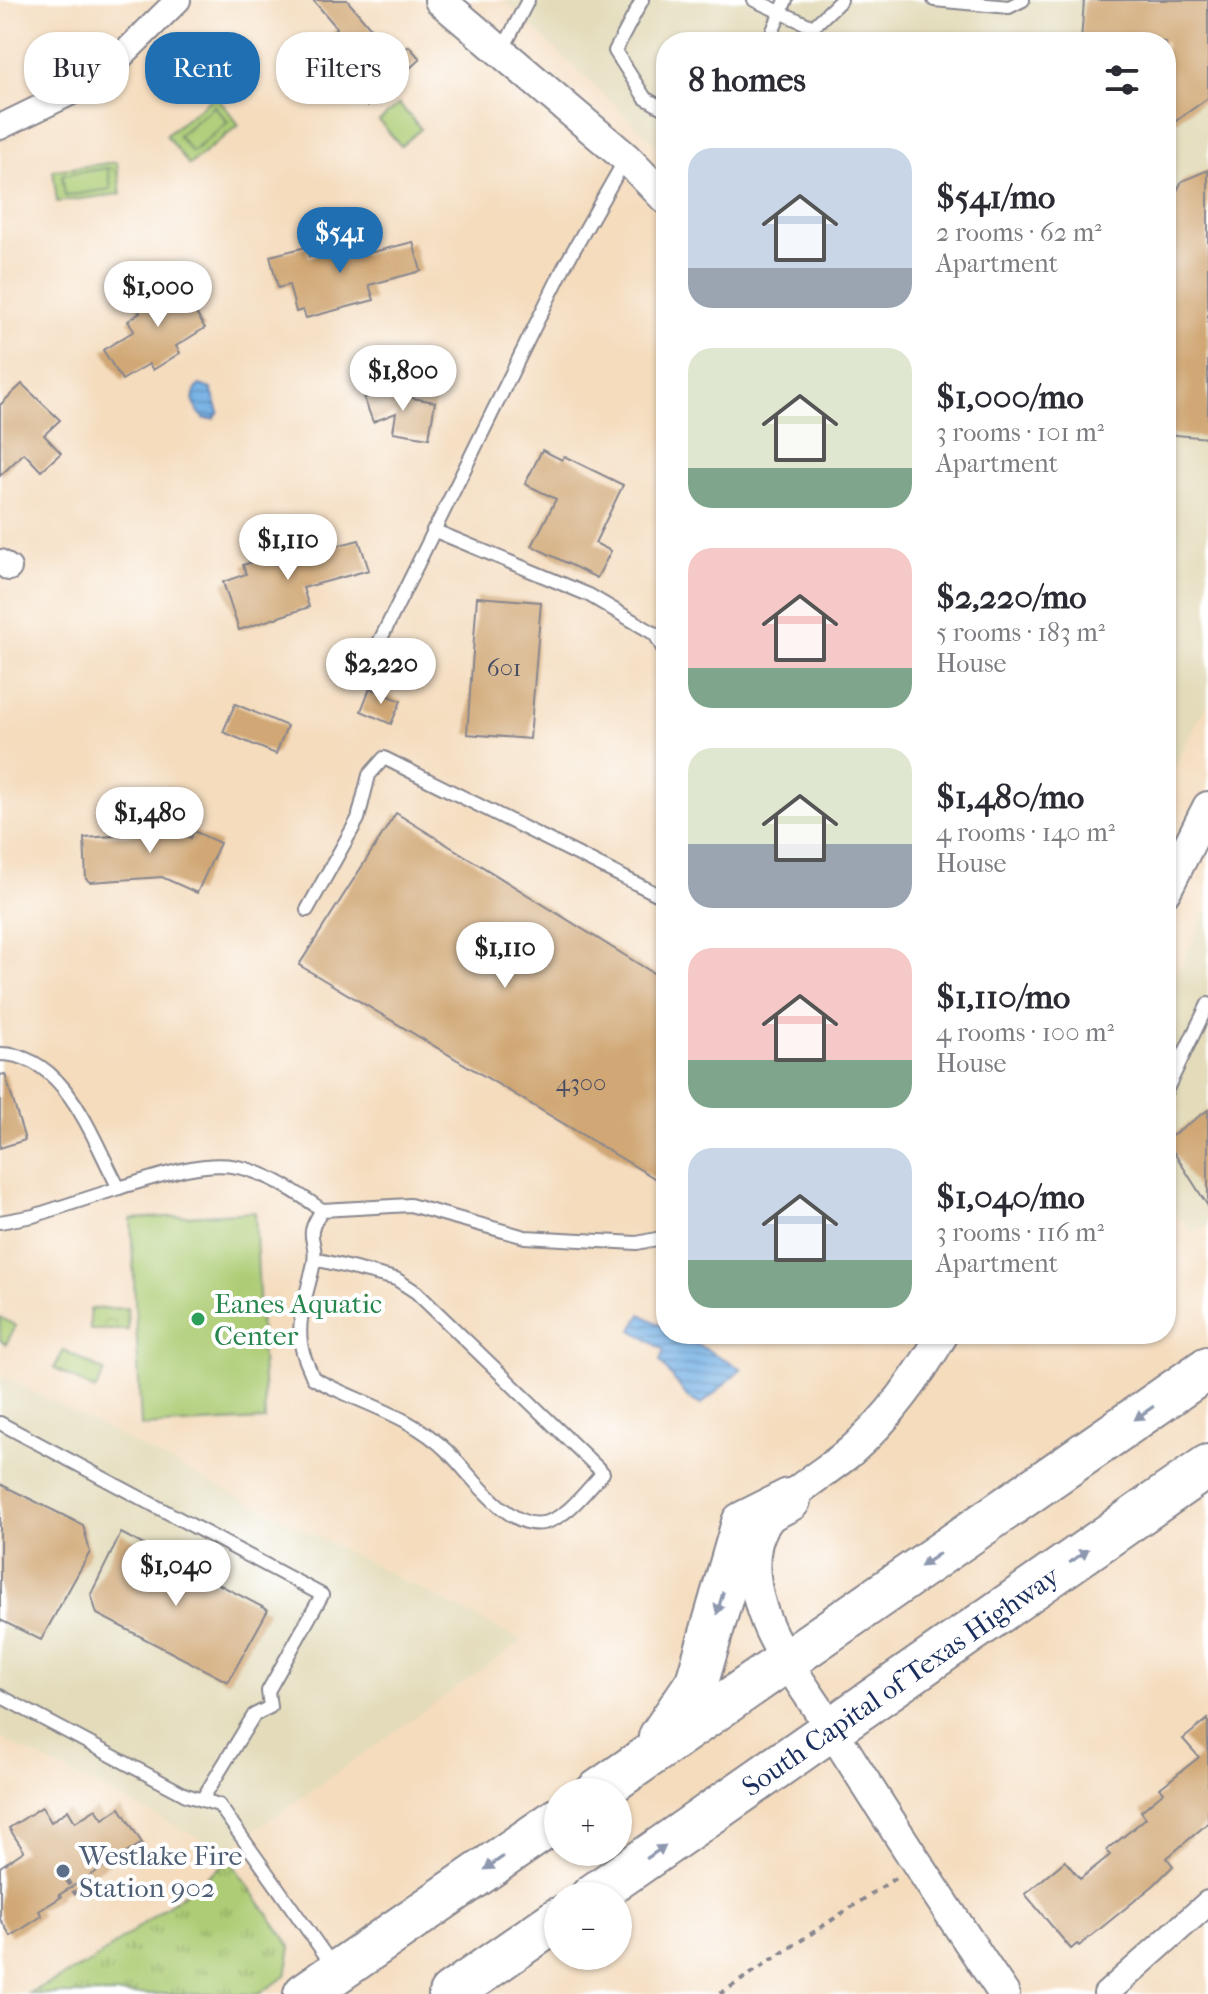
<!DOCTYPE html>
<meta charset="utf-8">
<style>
:root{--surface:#fff;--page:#f2f2f3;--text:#2b2b33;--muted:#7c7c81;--accent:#1f6fb2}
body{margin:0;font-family:"IM FELL French Canon",serif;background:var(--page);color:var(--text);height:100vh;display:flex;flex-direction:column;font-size:30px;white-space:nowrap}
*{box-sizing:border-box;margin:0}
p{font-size:26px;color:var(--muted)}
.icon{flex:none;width:44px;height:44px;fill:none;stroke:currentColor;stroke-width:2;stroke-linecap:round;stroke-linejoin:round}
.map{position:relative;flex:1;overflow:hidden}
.panel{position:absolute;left:656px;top:32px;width:520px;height:1312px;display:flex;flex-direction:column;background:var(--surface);border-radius:32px;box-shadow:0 2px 6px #0004}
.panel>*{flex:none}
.top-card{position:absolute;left:24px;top:32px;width:512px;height:72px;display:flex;gap:16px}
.buttons{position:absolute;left:544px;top:1778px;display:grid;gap:16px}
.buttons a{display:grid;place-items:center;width:88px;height:88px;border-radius:50%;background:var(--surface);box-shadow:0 2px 6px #0004;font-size:40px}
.price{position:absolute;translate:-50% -68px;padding:0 18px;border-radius:28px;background:#fff;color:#222;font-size:26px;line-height:52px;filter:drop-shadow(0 2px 4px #0008)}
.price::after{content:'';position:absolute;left:50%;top:48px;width:24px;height:18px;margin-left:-12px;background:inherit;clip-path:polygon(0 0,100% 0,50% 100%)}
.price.selected{background:var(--accent);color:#fff}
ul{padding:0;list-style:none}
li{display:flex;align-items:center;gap:24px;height:200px;padding:0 32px}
li span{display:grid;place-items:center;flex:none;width:224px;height:160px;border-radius:24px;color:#555}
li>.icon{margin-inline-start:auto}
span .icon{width:96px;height:96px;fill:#fffc;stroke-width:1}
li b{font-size:34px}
h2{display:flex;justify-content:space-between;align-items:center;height:96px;padding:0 32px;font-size:34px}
.tag{padding:0 28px;border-radius:32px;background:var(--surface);box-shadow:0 2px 6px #0004;font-size:28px;line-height:72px}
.tag.selected{background:var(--accent);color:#fff}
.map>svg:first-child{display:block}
</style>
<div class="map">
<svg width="1208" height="1994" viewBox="0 0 1208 1994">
<defs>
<pattern id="grass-tufts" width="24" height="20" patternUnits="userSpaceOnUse" patternTransform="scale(2)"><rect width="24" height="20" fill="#adcc74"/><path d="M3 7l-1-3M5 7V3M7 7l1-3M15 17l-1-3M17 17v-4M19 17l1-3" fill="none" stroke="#8ca662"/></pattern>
<pattern id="park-crowns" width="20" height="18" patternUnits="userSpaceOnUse" patternTransform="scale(2)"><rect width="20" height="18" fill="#adcc74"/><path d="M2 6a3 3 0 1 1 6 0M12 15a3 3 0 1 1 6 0" fill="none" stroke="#8ca662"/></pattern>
<pattern id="water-rules" width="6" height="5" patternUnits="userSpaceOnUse" patternTransform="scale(2)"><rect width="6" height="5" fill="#71aee3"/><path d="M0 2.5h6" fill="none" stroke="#5c8ebb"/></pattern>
</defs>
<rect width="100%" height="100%" fill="#fff"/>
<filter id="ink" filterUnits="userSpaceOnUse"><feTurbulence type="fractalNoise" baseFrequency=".0125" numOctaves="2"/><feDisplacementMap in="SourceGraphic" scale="16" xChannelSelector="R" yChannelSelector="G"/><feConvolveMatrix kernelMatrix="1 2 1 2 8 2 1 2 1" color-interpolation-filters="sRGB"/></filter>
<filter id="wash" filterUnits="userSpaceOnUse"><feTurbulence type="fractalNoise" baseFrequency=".006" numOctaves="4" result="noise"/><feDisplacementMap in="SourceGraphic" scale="32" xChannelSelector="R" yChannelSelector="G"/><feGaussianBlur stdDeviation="1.8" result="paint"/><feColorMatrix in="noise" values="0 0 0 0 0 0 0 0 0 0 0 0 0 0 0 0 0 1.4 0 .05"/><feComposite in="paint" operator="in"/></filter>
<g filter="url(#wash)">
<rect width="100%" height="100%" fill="#f4dcbd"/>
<g fill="#e3dbba">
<polygon points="504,0 1208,0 1208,701 1166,782 1166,42 666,42 666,154"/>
<polygon points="1208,909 1208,1224 1194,1232 1166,1204 1166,998"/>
<polygon points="0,1375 522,1641 226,1851 0,1738"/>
</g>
<polygon fill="url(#grass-tufts)" stroke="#647e69" stroke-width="2" points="230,1860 291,1947 286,1976 259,1994 27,1994 90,1963"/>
<g fill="url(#park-crowns)" stroke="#647e69" stroke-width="2">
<polygon points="216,95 239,125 189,165 166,135"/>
<polygon points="117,162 121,194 57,202 53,170"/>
<polygon points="127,1308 128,1330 90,1330 90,1309"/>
</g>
<g fill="#adcc74" stroke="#647e69" stroke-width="2">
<polygon points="399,104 421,129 401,146 379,121"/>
<polygon points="214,106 228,122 192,152 178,136"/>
<polygon points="108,168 111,189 65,196 62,175"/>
<polygon points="255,1212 265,1420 141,1426 131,1219"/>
<polygon points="0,1317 16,1326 6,1344 0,1340"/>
<polygon points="64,1350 105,1372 95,1390 54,1368"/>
</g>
<g fill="url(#water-rules)" stroke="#466ea0" stroke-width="2">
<polygon points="404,373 412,373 418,381 439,382 439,388 426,398 418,397 415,390 393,391 395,381"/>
<path d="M 200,385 L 211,389 L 219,412 L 214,419 L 205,419 C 194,409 188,396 200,385 Z"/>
<polygon points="641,1314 666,1328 666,1334 678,1334 742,1369 701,1405 688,1398 660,1361 664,1350 632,1330"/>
</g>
<g id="blocks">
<g fill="#d0a775">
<polygon points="313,0 347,0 395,57 409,46 420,59 368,106 317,46 337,28"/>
<polygon points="1084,0 1208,0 1208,98 1166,128 1166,42 1081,42"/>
<polygon points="1208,170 1208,438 1166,434 1166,211 1182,181"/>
<polygon points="413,242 421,271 369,285 374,300 306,318 303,310 296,312 289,285 278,288 270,256 306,247 309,257 359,244 361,255"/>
<polygon points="182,276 188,286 196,281 206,296 191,305 205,328 176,346 180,353 153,370 149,364 122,380 103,350 134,331 128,321 140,313 137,307"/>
<polygon points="22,384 60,420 44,435 61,453 41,471 24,453 0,476 0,405"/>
<polygon points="379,392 435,402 429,438 393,432 396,413 373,422 364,398"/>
<polygon points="542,450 562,460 564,456 623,485 595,543 611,551 597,578 532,546 556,499 525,484"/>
<polygon points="359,540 369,570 303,588 309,607 239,630 223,582 246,574 243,565 287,550 290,558"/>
<polygon points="477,597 541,602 530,739 467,734"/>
<polygon points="370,688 401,701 391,724 361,711"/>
<polygon points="235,704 287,726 276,754 223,732"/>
<polygon points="396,813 666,981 666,1185 299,965"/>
<polygon points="156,815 156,820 191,838 194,831 220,843 197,893 162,877 90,882 86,879 84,838 131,835 130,816"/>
<polygon points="5,1074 25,1140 0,1148 0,1075"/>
<polygon points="1208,1110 1208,1206 1166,1140"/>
<polygon points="0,1484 83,1525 90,1552 41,1640 0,1620"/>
<polygon points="121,1533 268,1610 228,1682 97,1614 91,1594"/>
<polygon points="1208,1719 1208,1823 1167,1858 1173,1866 1154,1885 1079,1946 1077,1944 1071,1949 1025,1894 1065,1861 1080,1879 1110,1855 1107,1850 1146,1818 1141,1811 1164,1792 1160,1788 1199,1757 1183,1739"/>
<polygon points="42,1807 51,1822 68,1810 75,1822 96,1809 103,1819 120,1808 142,1843 59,1895 61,1897 39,1911 42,1916 11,1936 0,1919 0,1867 24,1851 9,1828"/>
</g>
</g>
</g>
<g filter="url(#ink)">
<use href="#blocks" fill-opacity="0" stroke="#88868e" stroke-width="2"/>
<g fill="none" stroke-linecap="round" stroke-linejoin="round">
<defs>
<g id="service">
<polyline points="642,0 615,51 645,98 666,110"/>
<polyline points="754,0 813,27"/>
<polyline points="934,0 1009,7 1023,0"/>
<polyline points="768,42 786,0"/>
<polyline points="816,42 813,27 841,0"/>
<polyline points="502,51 528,0"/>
<polyline points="433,530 589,595 655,634 666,654"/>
<polyline points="362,677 564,267 626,158"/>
<polyline points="307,910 358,819 369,775 384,758 661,896 666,906"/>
<path d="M 0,1054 C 66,1054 92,1139 119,1188 C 215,1159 235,1149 322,1210"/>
<polyline points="1166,1091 1208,1004"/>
<polyline points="0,1222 33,1216 119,1188"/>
<path d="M 315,1259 L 396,1279 L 416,1292 L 603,1473 C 586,1490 568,1518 543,1523 C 508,1530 470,1473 448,1452 C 410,1414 358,1403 313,1378 C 309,1367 302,1355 301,1343 C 297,1315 309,1289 314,1262 C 318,1237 302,1240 322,1210 L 410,1205 L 525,1237 L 637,1243 L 666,1237"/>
<polyline points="0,1423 322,1595 268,1691 270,1707 254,1715 203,1798"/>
<polyline points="0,1696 186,1795 219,1805 333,1966"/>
</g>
<g id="minor">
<polyline points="0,127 97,80 178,0"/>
<polyline points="0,562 9,568"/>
<polyline points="1106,1994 1208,1903"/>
</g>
<g id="tertiary">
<polyline points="440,0 626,158 666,199"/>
<polyline points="1166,890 1208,807"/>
<path d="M 943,1334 C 917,1378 889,1418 850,1452 C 822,1475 782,1496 763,1527 C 748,1554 755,1594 766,1621 C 781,1659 811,1696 832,1730 C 888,1819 945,1907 1004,1994"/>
</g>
<g id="trunk">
<polyline points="660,1737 697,1682 743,1523 789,1500"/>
<polyline points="597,1792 1208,1368"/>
<path id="s1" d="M 592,1896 L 1208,1466"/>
<polyline points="305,1994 558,1819"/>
<polyline points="450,1994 558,1919"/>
</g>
</defs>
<use href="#service" stroke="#88868e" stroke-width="16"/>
<use href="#minor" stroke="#88868e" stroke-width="28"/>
<use href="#tertiary" stroke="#88868e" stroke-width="34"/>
<use href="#trunk" stroke="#88868e" stroke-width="46"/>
<g stroke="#88868e" stroke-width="4" stroke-dasharray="6 6" stroke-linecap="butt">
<polyline points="67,1880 76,1895"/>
<polyline points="720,1994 897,1877"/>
</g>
<use href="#service" stroke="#fff" stroke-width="12"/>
<use href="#minor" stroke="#fff" stroke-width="24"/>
<use href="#tertiary" stroke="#fff" stroke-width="30"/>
<use href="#trunk" stroke="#fff" stroke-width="42"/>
</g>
<defs><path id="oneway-solid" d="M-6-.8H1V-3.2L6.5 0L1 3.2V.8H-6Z" transform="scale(2)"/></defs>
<g fill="#8d97ae">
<use href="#oneway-solid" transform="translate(1144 1413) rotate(145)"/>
<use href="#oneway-solid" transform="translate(1079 1556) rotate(-35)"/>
<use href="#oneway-solid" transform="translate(930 1560) rotate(145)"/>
<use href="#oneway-solid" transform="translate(720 1603) rotate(106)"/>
<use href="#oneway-solid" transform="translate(656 1852) rotate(-35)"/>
<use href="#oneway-solid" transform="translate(494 1863) rotate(145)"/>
</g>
</g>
<circle fill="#2e9e5b" stroke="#fff" stroke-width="3" cx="198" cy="1319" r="8"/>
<circle fill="#5c6f8a" stroke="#fff" stroke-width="3" cx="63" cy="1871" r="8"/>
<g text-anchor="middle" stroke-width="8" stroke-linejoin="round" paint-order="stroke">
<g font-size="24" fill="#484d64">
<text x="504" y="676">601</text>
<text x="581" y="1091">4300</text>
</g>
<g font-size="28" fill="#27864d" stroke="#fff" text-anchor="start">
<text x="214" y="1313">Eanes Aquatic<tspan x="214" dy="32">Center</tspan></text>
</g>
<g font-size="28" fill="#1b2f5e" stroke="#fff">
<text dy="10" stroke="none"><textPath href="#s1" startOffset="376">South Capital of Texas Highway</textPath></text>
</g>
<g font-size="28" fill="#4e5e75" stroke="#fff" text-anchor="start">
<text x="79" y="1865">Westlake Fire<tspan x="79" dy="32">Station 902</tspan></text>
</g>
</g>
</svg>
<div class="buttons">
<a>+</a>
<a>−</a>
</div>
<b class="price selected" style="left:340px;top:275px">$541</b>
<b class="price" style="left:158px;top:329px">$1,000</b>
<b class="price" style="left:403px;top:413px">$1,800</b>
<b class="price" style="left:288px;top:582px">$1,110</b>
<b class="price" style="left:381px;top:706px">$2,220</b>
<b class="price" style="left:150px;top:855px">$1,480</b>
<b class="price" style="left:505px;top:990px">$1,110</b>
<b class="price" style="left:176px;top:1608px">$1,040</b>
<div class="top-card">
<a class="tag">Buy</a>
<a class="tag selected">Rent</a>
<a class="tag">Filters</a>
</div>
<section class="panel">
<h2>8 homes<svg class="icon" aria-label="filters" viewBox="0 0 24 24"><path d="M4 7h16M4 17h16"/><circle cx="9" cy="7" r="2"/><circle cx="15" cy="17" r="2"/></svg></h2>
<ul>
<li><span style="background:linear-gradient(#c9d6e8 75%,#9aa5b1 0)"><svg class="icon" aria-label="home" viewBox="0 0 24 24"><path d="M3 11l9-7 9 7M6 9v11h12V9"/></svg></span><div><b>$541/mo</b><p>2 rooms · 62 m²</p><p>Apartment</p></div></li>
<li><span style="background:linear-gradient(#dfe7d0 75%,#7fa58c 0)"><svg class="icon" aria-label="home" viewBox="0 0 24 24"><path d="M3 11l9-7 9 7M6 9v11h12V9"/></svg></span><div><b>$1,000/mo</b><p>3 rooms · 101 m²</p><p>Apartment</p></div></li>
<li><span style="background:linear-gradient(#f6c9c9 75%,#7fa58c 0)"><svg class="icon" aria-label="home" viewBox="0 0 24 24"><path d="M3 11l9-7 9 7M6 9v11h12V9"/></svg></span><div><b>$2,220/mo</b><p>5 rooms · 183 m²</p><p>House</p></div></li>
<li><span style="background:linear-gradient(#dfe7d0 60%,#9aa5b1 0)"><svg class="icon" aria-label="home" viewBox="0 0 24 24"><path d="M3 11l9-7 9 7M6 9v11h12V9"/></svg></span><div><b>$1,480/mo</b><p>4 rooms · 140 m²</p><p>House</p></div></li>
<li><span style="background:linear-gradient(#f6c9c9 70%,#7fa58c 0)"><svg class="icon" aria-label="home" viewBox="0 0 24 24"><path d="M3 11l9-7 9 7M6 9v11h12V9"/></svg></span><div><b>$1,110/mo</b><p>4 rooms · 100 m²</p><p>House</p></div></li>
<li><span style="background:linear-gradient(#c9d6e8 70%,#7fa58c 0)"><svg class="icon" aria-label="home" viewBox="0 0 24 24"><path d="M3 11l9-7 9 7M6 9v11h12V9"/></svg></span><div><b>$1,040/mo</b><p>3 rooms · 116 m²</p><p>Apartment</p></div></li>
</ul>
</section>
</div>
